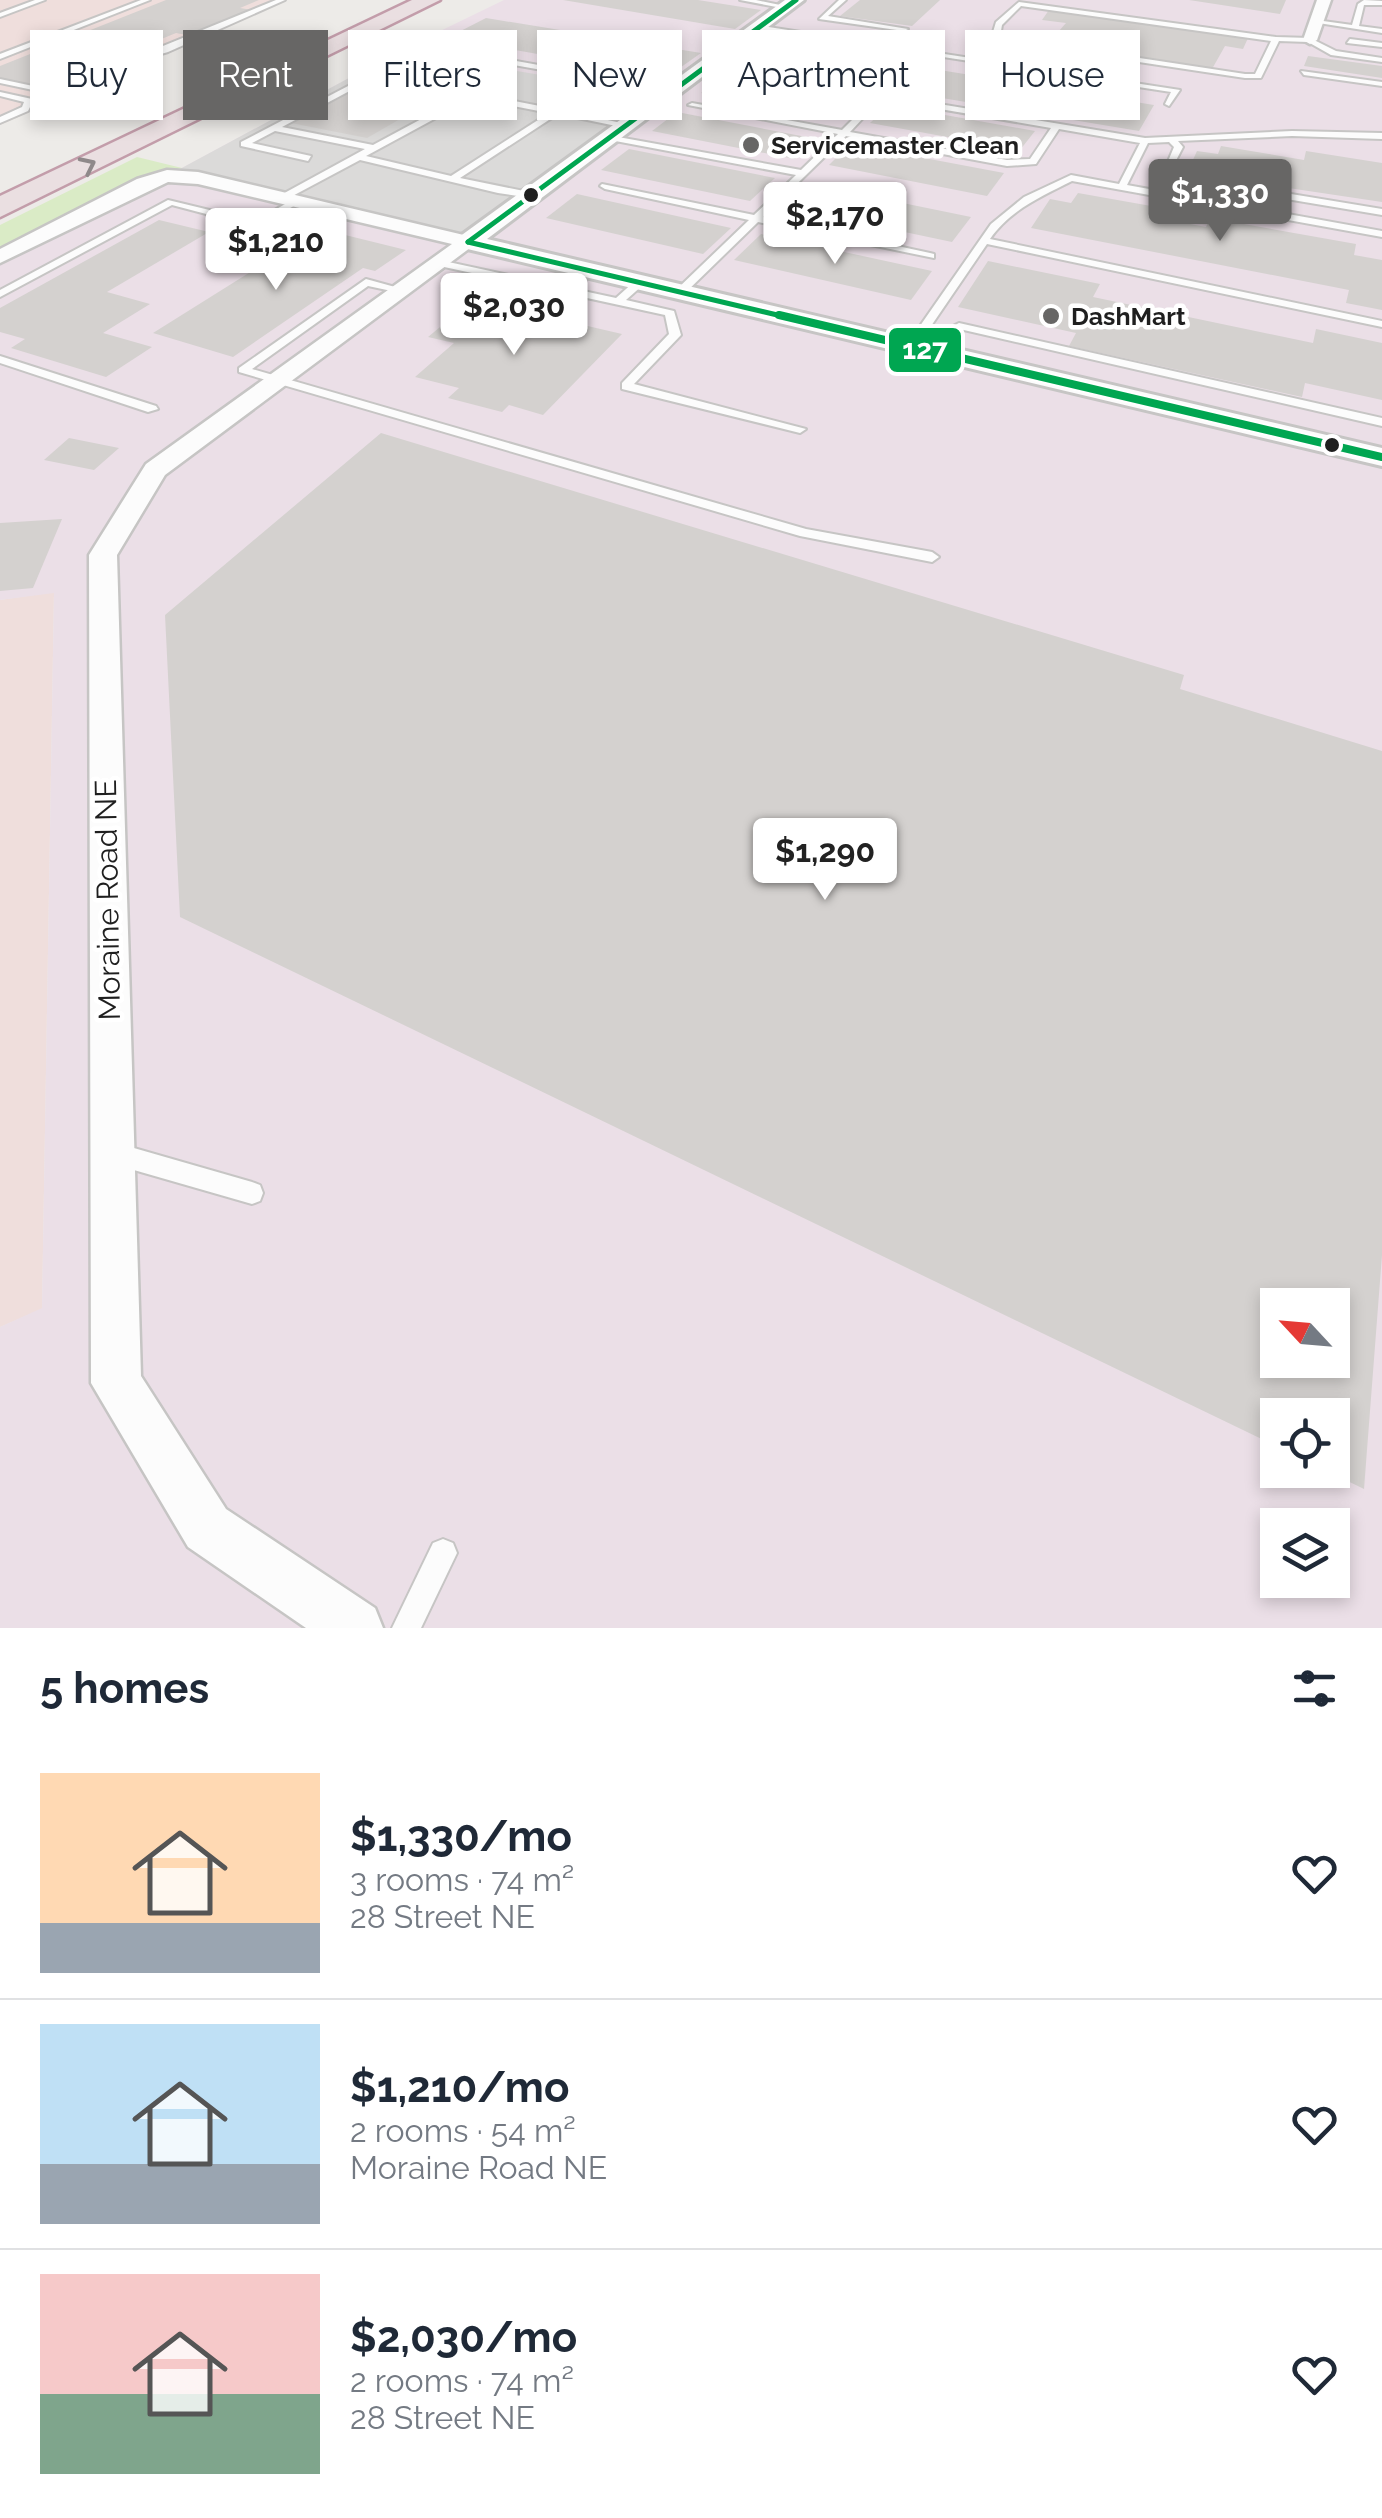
<!DOCTYPE html>
<meta charset="utf-8">
<style>
:root{--surface:#fff;--page:#f2f2f3;--text:#1f2937;--muted:#747a83;--line:#e0e1e3;--accent:#676665}
body{margin:0;font-family:Raleway,sans-serif;background:var(--page);color:var(--text);height:100vh;display:flex;flex-direction:column;font-size:38px;white-space:nowrap}
*{box-sizing:border-box;margin:0}
p{font-size:32px;color:var(--muted)}
.icon{flex:none;width:55px;height:55px;fill:none;stroke:currentColor;stroke-width:2;stroke-linecap:round;stroke-linejoin:round}
.map{position:relative;height:1628px;overflow:hidden}
.drawer{display:flex;flex-direction:column;background:var(--surface);flex:1}
.drawer>*{flex:none}
.top-card{position:absolute;left:30px;top:30px;width:1322px;height:90px;display:flex;gap:20px}
.needle{width:65px;rotate:296deg}
.fabs{position:absolute;left:1260px;top:1288px;display:grid;gap:20px}
.fabs a{display:grid;place-items:center;width:90px;height:90px;border-radius:0px;background:var(--surface);box-shadow:0 5px 15px #0003;font-size:50px}
.price{position:absolute;translate:-50% -85px;padding:0 22px;border-radius:10px;background:#fff;color:#222;font-size:32px;line-height:65px;filter:drop-shadow(0 2px 5px #0008)}
.price::after{content:'';position:absolute;left:50%;top:60px;width:30px;height:22px;margin-left:-15px;background:inherit;clip-path:polygon(0 0,100% 0,50% 100%)}
.price.current{background:var(--accent);color:#fff}
ul{padding:0;list-style:none}
li{display:flex;align-items:center;gap:30px;height:250px;padding:0 40px}
li+li{border-top:2px solid var(--line)}
li span{display:grid;place-items:center;flex:none;width:280px;height:200px;border-radius:0px;color:#555}
li>.icon{margin-inline-start:auto}
span .icon{width:120px;height:120px;fill:#fffc;stroke-width:1}
li b{font-size:42px}
h2{display:flex;justify-content:space-between;align-items:center;height:120px;padding:0 40px;font-size:42px}
.tag{padding:0 35px;border-radius:0px;background:var(--surface);box-shadow:0 5px 15px #0003;font-size:35px;line-height:90px}
.tag.current{background:var(--accent);color:#fff}
.map>svg:first-child{display:block}
</style>
<div class="map">
<svg width="1382" height="1628" viewBox="0 0 1382 1628">
<rect width="100%" height="100%" fill="#edebe8"/>
<g fill="#efdedc">
<polygon points="0,0 287,0 51,99 45,105 0,125"/>
<polygon points="54,592 42,1309 0,1327 0,600"/>
</g>
<path fill="#ebdfe7" fill-rule="evenodd" d="M 504,0 L 1382,0 L 1382,1628 L 0,1628 L 0,1327 L 42,1308 L 54,593 L 0,600 L 0,258 L 167,176 L 399,51 ZM 1278,1305 L 1332,1305 L 1332,1360 L 1278,1360 ZM 1278,1415 L 1332,1415 L 1332,1470 L 1278,1470 ZM 1278,1525 L 1332,1525 L 1332,1580 L 1278,1580 Z"/>
<polygon fill="#dbdad9" points="399,51 665,96 468,242 167,176"/>
<polygon fill="#daebc6" points="137,157 182,168 144,176 0,250 0,225"/>
<g fill="#d4d1cf" fill-rule="evenodd">
<polygon points="166,0 259,0 240,8 252,10 192,36 176,33 159,40 151,39 58,77 33,85 0,78 0,66"/>
<polygon points="563,0 698,0 761,10 735,29"/>
<polygon points="860,0 940,0 912,26 840,16"/>
<polygon points="1189,0 1286,0 1280,14"/>
<polygon points="1049,10 1248,38 1243,49 1225,46 1212,69 1082,49 1093,36 1059,31 1066,23 1042,20"/>
<polygon points="486,18 701,53 667,77 447,38"/>
<polygon points="803,48 983,77 994,65 1047,73 1037,86 1154,105 1139,131 775,70"/>
<polygon points="1308,56 1382,66 1382,78 1304,66"/>
<polygon points="724,76 857,100 838,118 701,93"/>
<polygon points="364,85 435,99 367,138 291,123"/>
<polygon points="889,105 1035,131 1020,150 870,123"/>
<polygon points="677,112 817,139 795,159 652,131"/>
<polygon points="850,144 1004,173 987,196 829,165"/>
<polygon points="1221,146 1304,160 1306,151 1382,163 1382,202 1187,173 1197,151 1218,154"/>
<polygon points="629,149 775,178 750,201 601,170"/>
<polygon points="810,184 971,217 952,242 786,207"/>
<polygon points="1078,193 1168,209 1164,219 1206,227 1210,218 1356,244 1354,255 1382,260 1382,310 1346,303 1349,290 1031,228 1050,199 1071,203"/>
<polygon points="577,194 731,228 703,254 546,218"/>
<polygon points="159,220 209,232 107,292 150,304 103,333 152,347 106,377 11,348 25,339 0,332 0,308"/>
<polygon points="329,231 406,250 375,271 363,268 233,357 153,333 287,249 298,251"/>
<polygon points="761,234 932,271 911,300 734,260"/>
<polygon points="988,261 1100,284 1093,297 1313,343 1316,329 1382,343 1382,400 1305,383 1302,397 1069,346 1076,333 958,307"/>
<polygon points="469,303 505,312 510,308 622,334 543,415 509,405 502,412 448,398 459,388 415,377 454,343 428,337"/>
<path d="M 381,433 L 1184,675 L 1180,689 L 1382,751 L 1382,1255 L 1364,1489 L 1325,1470 L 1332,1470 L 1332,1415 L 1278,1415 L 1278,1447 L 180,917 L 165,615 ZM 1278,1305 L 1332,1305 L 1332,1360 L 1278,1360 Z"/>
<polygon points="69,438 119,448 94,470 44,460"/>
<polygon points="62,519 33,588 0,591 0,523"/>
</g>
<g fill="none" stroke-linecap="round" stroke-linejoin="round">
<defs>
<g id="service">
<polygon points="35,0 45,0 0,17 0,13"/>
<polygon points="141,0 150,0 0,59 0,54"/>
<polygon points="276,0 285,0 168,52 130,63 126,61"/>
<polygon points="740,0 756,0 790,7 787,9"/>
<polygon points="839,0 846,0 828,16 908,29 904,31 819,19"/>
<polygon points="1364,0 1382,1 1382,5 1364,5 1359,26 1382,29 1382,33 1312,22 1316,20 1352,25 1358,4"/>
<path d="M 1019,2 L 1276,37 L 1310,38 L 1336,51 L 1382,58 L 1382,62 L 1331,55 L 1308,42 L 1279,41 L 1261,78 L 1245,78 L 1012,43 L 993,32 L 996,22 ZM 1021,6 L 1271,41 L 1255,74 L 1245,74 L 1014,39 L 1001,31 L 1002,25 Z"/>
<path d="M 756,25 L 1180,90 L 1169,106 L 1165,104 L 1171,92 L 800,35 L 752,73 L 1145,138 L 1292,131 L 1382,133 L 1382,139 L 1292,136 L 1178,141 L 1183,147 L 1169,174 L 1382,209 L 1382,215 L 1161,178 L 1174,147 L 1169,142 L 1148,143 L 1127,185 L 1382,231 L 1382,237 L 1072,181 C 1042,196 1010,210 990,239 L 1382,321 L 1382,327 L 987,244 L 916,348 L 908,348 L 906,346 L 991,224 L 1024,197 L 1071,175 L 1119,184 L 1140,143 L 1059,129 L 1036,164 L 1007,166 L 846,136 L 763,217 L 930,253 L 934,254 L 934,258 L 758,222 L 684,294 L 676,294 L 676,290 L 749,220 L 605,189 L 600,186 L 602,184 L 754,215 L 796,175 L 610,140 L 607,135 L 801,170 L 838,134 L 688,105 L 692,103 L 842,130 L 874,98 L 701,69 L 704,65 L 744,71 L 793,34 L 759,29 ZM 881,99 L 1051,128 L 1030,159 L 1007,160 L 850,132 Z"/>
<polygon points="1350,39 1382,43 1382,47 1347,43"/>
<polygon points="427,45 672,89 676,91 672,93 424,49"/>
<polygon points="1301,71 1382,82 1382,86 1304,75"/>
<path d="M 371,74 L 470,93 L 494,81 L 497,85 L 479,94 L 555,109 L 577,96 L 580,100 L 563,110 L 630,125 L 626,128 L 558,114 L 460,178 L 534,193 L 536,195 L 531,198 L 498,193 L 360,160 L 285,200 L 279,200 L 279,196 L 365,149 L 275,131 L 252,143 L 311,156 L 308,161 L 241,146 L 241,142 ZM 372,79 L 464,96 L 373,145 L 282,127 ZM 473,98 L 549,113 L 451,176 L 366,156 Z"/>
<polygon points="0,79 47,89 51,91 47,93 0,83"/>
<polygon points="0,92 32,99 33,101 28,111 0,123 0,117 22,107 24,102 0,96"/>
<polygon points="296,198 299,199 299,203 225,245 221,244 221,240 248,225 172,205 0,297 0,290 168,200 255,221"/>
<polygon points="439,260 616,298 636,280 644,280 644,284 626,300 674,311 681,335 634,384 806,429 800,433 622,389 622,383 669,334 665,315 435,265 434,263"/>
<polygon points="366,279 406,290 401,293 368,286 252,369 806,529 932,552 939,557 932,562 800,536 239,372 239,368"/>
<polygon points="959,323 1382,418 1382,426 955,328 953,326"/>
<polygon points="0,356 156,406 158,409 148,412 0,363"/>
<polygon points="113,1142 252,1182 260,1185 263,1193 260,1201 252,1204 113,1164 105,1161 102,1153 105,1145"/>
<polygon points="443,1539 453,1543 457,1553 421,1628 392,1628 433,1543"/>
</g>
<g id="minor">
<polygon points="1317,0 1331,0 1317,40 1310,44 1303,40"/>
<polygon points="167,170 198,172 468,236 478,242 165,475 117,555 141,1376 226,1509 375,1608 383,1628 306,1628 188,1547 91,1383 89,555 146,464 452,244 198,184 168,182 0,263 0,249 137,179"/>
</g>
<polygon id="tertiary" points="785,0 804,0 487,239 1382,448 1382,466 459,247 456,242 459,237"/>
<polygon id="motorway" points="412,0 440,0 0,217 0,196"/>
</defs>
<use href="#service" stroke="#c6c5c4" stroke-width="4"/>
<use href="#minor" stroke="#c6c5c4" stroke-width="5"/>
<use href="#tertiary" stroke="#c6c5c4" stroke-width="6"/>
<use href="#motorway" stroke="#c39daa" stroke-width="5"/>
<polyline stroke="#dbccca" stroke-width="2.5" stroke-dasharray="2.5 2.5" stroke-linecap="butt" points="58,105 126,76"/>
<use href="#service" fill="#fcfcfc" fill-rule="evenodd"/>
<use href="#minor" fill="#fcfcfc" fill-rule="evenodd"/>
<use href="#tertiary" fill="#fcfcfc" fill-rule="evenodd"/>
<use href="#motorway" fill="#eadfe1" fill-rule="evenodd"/>
<defs>
<g id="bus-1-far1">
<polyline points="468,242 790,318"/>
<polyline points="468,242 796,0"/>
</g>
<polyline id="bus-1" points="779,315 1382,457"/>
</defs>
<use href="#bus-1-far1" stroke="#fff" stroke-width="9"/>
<use href="#bus-1" stroke="#fff" stroke-width="12"/>
<use href="#bus-1-far1" stroke="#00a651" stroke-width="5"/>
<use href="#bus-1" stroke="#00a651" stroke-width="8"/>
</g>
<defs><path id="oneway-chevron" d="M-2-3.5L2.5 0L-2 3.5" fill="none" stroke-width="1.6" stroke-linecap="round" stroke-linejoin="round" transform="scale(2.5)"/></defs>
<use stroke="#8f898a" href="#oneway-chevron" transform="translate(88 165) rotate(-26)"/>
<g fill="#676665" stroke="#fff" stroke-width="4">
<circle cx="751" cy="145" r="10"/>
<circle cx="1051" cy="316" r="10"/>
</g>
<g fill="#1f1f1f" stroke="#fff" stroke-width="4">
<circle cx="531" cy="195" r="9"/>
<circle cx="1332" cy="445" r="9"/>
</g>
<g text-anchor="middle" stroke-width="9" stroke-linejoin="round" paint-order="stroke">
<g font-size="25" font-weight="bold" fill="#1f1f1f" stroke="#fff" text-anchor="start">
<text x="771" y="154">Servicemaster Clean</text>
<text x="1071" y="325">DashMart</text>
</g>
<g font-size="30" fill="#1f1f1f" stroke="#fff">
<text transform="translate(108 900) rotate(-91)" y="10">Moraine Road NE</text>
</g>
</g>
<rect stroke="#fff" stroke-width="4" x="887" y="326" width="76" height="48" rx="10" fill="#00a651"/>
<g font-size="28" text-anchor="middle" font-weight="bold" fill="#fff">
<text x="925" y="359">127</text>
</g>
</svg>
<div class="fabs">
<a><svg class="needle" viewBox="-14 -14 28 28"><path d="M0-13l5 13h-10z" fill="#e53935"/><path d="M0 13l5-13h-10z" fill="#747a83"/></svg></a>
<a><svg class="icon" aria-label="locate" viewBox="0 0 24 24"><circle cx="12" cy="12" r="6"/><path d="M12 2v4M12 18v4M2 12h4M18 12h4"/></svg></a>
<a><svg class="icon" aria-label="layers" viewBox="0 0 24 24"><path d="M12 4l9 5-9 5-9-5zM3 14l9 5 9-5"/></svg></a>
</div>
<b class="price current" style="left:1220px;top:244px">$1,330</b>
<b class="price" style="left:835px;top:267px">$2,170</b>
<b class="price" style="left:276px;top:293px">$1,210</b>
<b class="price" style="left:514px;top:358px">$2,030</b>
<b class="price" style="left:825px;top:903px">$1,290</b>
<div class="top-card">
<a class="tag">Buy</a>
<a class="tag current">Rent</a>
<a class="tag">Filters</a>
<a class="tag">New</a>
<a class="tag">Apartment</a>
<a class="tag">House</a>
</div>
</div>
<section class="drawer">
<h2>5 homes<svg class="icon" aria-label="filters" viewBox="0 0 24 24"><path d="M4 7h16M4 17h16"/><circle cx="9" cy="7" r="2"/><circle cx="15" cy="17" r="2"/></svg></h2>
<ul>
<li><span style="background:linear-gradient(#ffd9b3 75%,#9aa5b1 0)"><svg class="icon" aria-label="home" viewBox="0 0 24 24"><path d="M3 11l9-7 9 7M6 9v11h12V9"/></svg></span><div><b>$1,330/mo</b><p>3 rooms · 74 m²</p><p>28 Street NE</p></div><svg class="icon" aria-label="heart" viewBox="0 0 24 24"><path d="M12 20l-8-8c-3-5 5-10 8-4 3-6 11-1 8 4z"/></svg></li>
<li><span style="background:linear-gradient(#bfe0f5 70%,#9aa5b1 0)"><svg class="icon" aria-label="home" viewBox="0 0 24 24"><path d="M3 11l9-7 9 7M6 9v11h12V9"/></svg></span><div><b>$1,210/mo</b><p>2 rooms · 54 m²</p><p>Moraine Road NE</p></div><svg class="icon" aria-label="heart" viewBox="0 0 24 24"><path d="M12 20l-8-8c-3-5 5-10 8-4 3-6 11-1 8 4z"/></svg></li>
<li><span style="background:linear-gradient(#f6c9c9 60%,#7fa58c 0)"><svg class="icon" aria-label="home" viewBox="0 0 24 24"><path d="M3 11l9-7 9 7M6 9v11h12V9"/></svg></span><div><b>$2,030/mo</b><p>2 rooms · 74 m²</p><p>28 Street NE</p></div><svg class="icon" aria-label="heart" viewBox="0 0 24 24"><path d="M12 20l-8-8c-3-5 5-10 8-4 3-6 11-1 8 4z"/></svg></li>
</ul>
</section>
